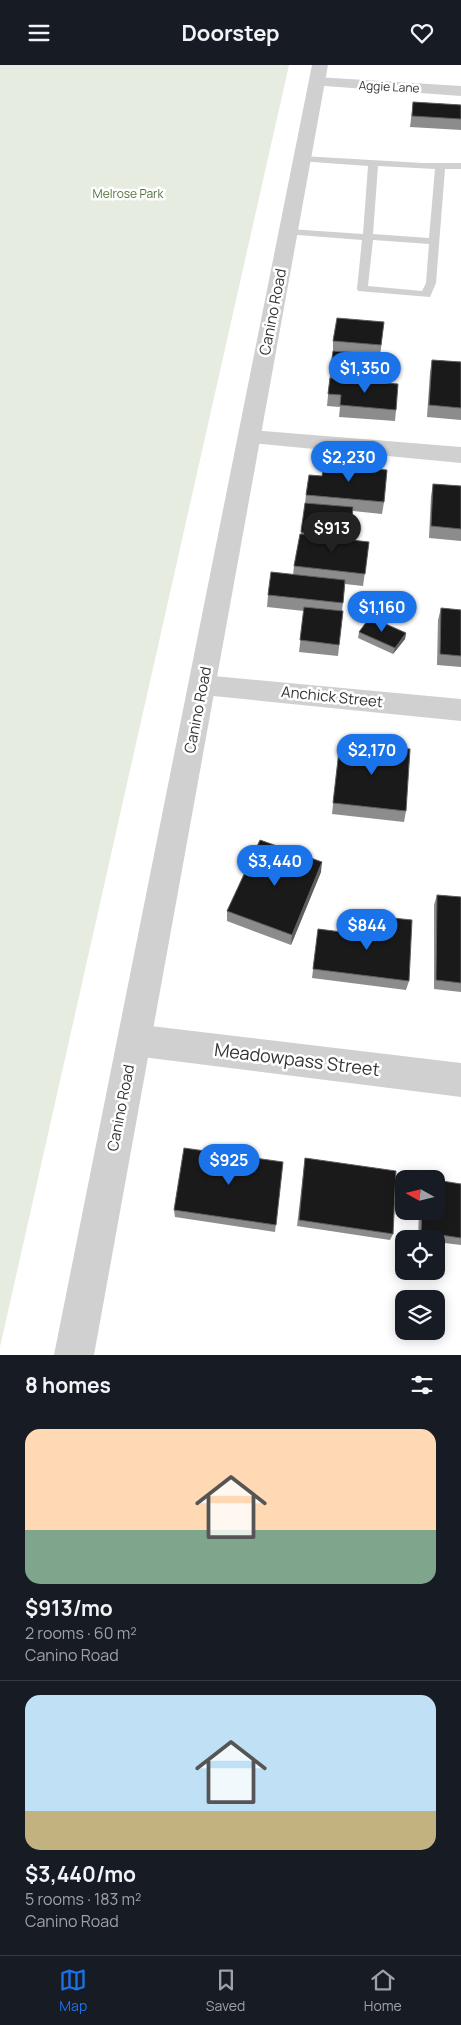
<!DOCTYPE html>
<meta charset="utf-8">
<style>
:root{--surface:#171b24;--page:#20242c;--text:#f1f3f6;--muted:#9ea1a6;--line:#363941;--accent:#1a73e8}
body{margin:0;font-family:Manrope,sans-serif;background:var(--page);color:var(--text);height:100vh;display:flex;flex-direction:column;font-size:19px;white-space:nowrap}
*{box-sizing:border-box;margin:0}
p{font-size:16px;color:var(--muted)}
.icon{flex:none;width:28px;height:28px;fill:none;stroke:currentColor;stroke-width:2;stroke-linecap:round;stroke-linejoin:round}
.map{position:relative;height:1290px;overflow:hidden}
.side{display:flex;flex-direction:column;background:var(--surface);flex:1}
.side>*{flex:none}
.needle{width:32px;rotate:278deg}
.buttons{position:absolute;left:395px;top:1105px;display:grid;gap:10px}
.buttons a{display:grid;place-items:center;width:50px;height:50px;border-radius:10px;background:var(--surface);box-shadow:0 2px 12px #0003;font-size:25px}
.price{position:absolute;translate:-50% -42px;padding:0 11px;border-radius:18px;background:var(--accent);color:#fff;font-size:16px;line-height:32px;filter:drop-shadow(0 1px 2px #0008)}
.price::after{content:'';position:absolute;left:50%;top:30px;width:15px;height:11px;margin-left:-8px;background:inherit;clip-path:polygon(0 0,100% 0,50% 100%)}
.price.on{background:#222;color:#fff}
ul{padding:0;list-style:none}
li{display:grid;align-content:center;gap:10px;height:265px;padding:0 25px}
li+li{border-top:1px solid var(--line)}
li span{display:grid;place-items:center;height:155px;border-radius:15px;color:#555}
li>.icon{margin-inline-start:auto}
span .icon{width:90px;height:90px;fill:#fffc;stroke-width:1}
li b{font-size:21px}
h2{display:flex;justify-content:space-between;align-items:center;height:60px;padding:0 25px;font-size:21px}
header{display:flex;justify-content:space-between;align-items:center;height:65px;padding:0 25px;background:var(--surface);font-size:22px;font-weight:700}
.tabs{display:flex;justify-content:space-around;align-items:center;height:70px;border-top:1px solid var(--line);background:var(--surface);font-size:14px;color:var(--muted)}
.tabs a{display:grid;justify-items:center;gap:2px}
.tabs .on{color:var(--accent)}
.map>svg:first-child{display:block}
</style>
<header><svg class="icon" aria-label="menu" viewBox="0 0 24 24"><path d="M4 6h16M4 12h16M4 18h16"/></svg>Doorstep<svg class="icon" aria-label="heart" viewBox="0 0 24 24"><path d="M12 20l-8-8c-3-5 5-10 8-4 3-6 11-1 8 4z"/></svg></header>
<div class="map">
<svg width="461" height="1290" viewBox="0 0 461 1290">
<rect width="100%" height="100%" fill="#fff"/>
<polygon fill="#e6ecdf" points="0,0 289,0 0,1282"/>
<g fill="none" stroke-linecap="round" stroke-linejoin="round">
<path fill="#d0d0d0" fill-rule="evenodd" d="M 302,91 L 423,98 L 461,98 L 461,104 L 445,104 L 436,218 L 430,232 L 358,226 L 357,224 L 362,175 L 285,169 L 284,167 L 289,164 L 363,169 L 368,101 L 299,96 L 297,94 ZM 378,101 L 435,104 L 429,173 L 373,169 ZM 373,175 L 429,179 L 426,218 L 422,226 L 368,221 Z"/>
<g fill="#d0d0d0" fill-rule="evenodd">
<polygon points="317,12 461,21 461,31 311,20 309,17 311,14"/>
<polygon points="250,365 461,382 461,398 242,377 239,372 242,367"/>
<polygon points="203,610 461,634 461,656 203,630 193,627 189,620 193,613"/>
<polygon points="134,959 461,998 461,1032 134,991 122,986 117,975 122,964"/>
</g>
<polygon fill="#d0d0d0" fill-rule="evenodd" points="312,0 328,0 94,1290 54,1290"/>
</g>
<g fill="#8c8c8c">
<polygon points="413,37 461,40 461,65 410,62"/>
<polygon points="384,257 380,292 373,292 370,317 396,345 395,356 339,352 340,342 327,341 330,309 333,288 333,276"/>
<polygon points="432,295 461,297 461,355 427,352 430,307"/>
<polygon points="433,419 461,421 461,476 429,473 431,431"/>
<polygon points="306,430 384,437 382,449 353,446 350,475 369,477 363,521 345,519 342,546 343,546 338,591 299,587 304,546 267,542 268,530 293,510 294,501 301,470"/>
<polygon points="441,543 461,545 461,602 437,600 438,555"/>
<polygon points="359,567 406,568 405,574 393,589 358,573"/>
<polygon points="340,677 406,746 404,757 332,749"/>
<polygon points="321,807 291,880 227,856 227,846"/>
<polygon points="437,830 461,832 461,927 434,924 434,840"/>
<polygon points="383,852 409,916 406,925 312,913 318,864 380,872 381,861"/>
<polygon points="305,1093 393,1169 390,1175 297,1161"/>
<polygon points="283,1097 275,1167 175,1152 174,1145"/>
<polygon points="461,1119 461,1180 436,1177 436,1174 418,1174 419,1146 436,1146"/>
</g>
<g fill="#5f5f5f">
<polygon points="406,568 405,574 393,589 395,583"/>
<polygon points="322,797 321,807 291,880 292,870"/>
</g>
<g fill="#1a1a1a" stroke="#5f5f5f">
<polygon points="413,37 461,40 461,54 412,51"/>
<polygon points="337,253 384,257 381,280 333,276"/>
<polygon points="333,286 373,289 370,312 330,309"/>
<polygon points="432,295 461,297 461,343 429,340"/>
<polygon points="330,313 398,319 396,345 340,340 341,330 328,329"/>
<polygon points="324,399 387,405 384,437 306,430 309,410 322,411"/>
<polygon points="433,419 461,421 461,464 431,461"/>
<polygon points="305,438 353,442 350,471 301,467"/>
<polygon points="300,469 369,477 365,509 294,501"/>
<polygon points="271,507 345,515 343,538 268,530"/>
<polygon points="304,542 343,546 339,580 300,575"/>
<polygon points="441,543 461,545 461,591 440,589"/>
<polygon points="370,552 406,568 395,583 359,567"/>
<polygon points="340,677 410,684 406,746 333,738"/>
<polygon points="260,775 322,797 292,870 227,846"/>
<polygon points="437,830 461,832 461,918 436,915"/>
<polygon points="383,852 412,855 409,916 313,904 318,864 381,872"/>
<polygon points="184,1083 283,1097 276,1160 174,1145"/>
<polygon points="305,1093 396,1106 393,1169 299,1155"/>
<polygon points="436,1115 461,1119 461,1173 421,1167 422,1146 436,1146"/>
</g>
<g text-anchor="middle" stroke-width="5" stroke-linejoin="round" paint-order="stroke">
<g font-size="12" fill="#333" stroke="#fff">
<text transform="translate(389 22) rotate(3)" y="4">Aggie Lane</text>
</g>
<g font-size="12" fill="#56703f" stroke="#fff">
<text x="128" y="133">Melrose Park</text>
</g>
<g font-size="15" fill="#333" stroke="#fff">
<text transform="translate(273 247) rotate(-79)" y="5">Canino Road</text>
<text transform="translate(332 632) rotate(6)" y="5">Anchick Street</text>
<text transform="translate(198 645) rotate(-79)" y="5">Canino Road</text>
<text transform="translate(121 1043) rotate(-79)" y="5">Canino Road</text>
</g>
<g font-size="18" fill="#333" stroke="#fff">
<text transform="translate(297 995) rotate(7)" y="6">Meadowpass Street</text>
</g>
</g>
</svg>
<div class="buttons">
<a><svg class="needle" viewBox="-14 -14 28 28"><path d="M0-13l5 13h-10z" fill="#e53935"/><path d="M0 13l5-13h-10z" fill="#9ea1a6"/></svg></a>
<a><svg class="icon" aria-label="locate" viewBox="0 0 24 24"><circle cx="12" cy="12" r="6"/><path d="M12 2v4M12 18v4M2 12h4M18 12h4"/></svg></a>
<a><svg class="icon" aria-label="layers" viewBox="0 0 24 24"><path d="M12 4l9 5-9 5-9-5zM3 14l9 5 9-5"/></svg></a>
</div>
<b class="price" style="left:365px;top:329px">$1,350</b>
<b class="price" style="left:349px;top:418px">$2,230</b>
<b class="price on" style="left:332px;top:489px">$913</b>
<b class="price" style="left:382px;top:568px">$1,160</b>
<b class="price" style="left:372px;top:711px">$2,170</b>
<b class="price" style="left:275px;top:822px">$3,440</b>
<b class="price" style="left:367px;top:886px">$844</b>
<b class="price" style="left:229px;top:1121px">$925</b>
</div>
<section class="side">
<h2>8 homes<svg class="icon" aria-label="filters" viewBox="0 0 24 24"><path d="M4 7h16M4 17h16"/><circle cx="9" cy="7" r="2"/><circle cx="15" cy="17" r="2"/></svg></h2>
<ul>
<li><span style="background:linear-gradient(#ffd9b3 65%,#7fa58c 0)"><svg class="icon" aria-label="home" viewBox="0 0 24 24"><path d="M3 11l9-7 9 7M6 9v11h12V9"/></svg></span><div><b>$913/mo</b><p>2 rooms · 60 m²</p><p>Canino Road</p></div></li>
<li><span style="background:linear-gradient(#bfe0f5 75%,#c2b280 0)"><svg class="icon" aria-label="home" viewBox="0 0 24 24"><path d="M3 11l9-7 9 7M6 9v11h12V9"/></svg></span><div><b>$3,440/mo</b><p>5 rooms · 183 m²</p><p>Canino Road</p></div></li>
</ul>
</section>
<nav class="tabs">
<a class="on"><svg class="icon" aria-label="map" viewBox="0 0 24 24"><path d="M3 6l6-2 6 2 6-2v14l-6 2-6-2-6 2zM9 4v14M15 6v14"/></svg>Map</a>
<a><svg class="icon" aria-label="saved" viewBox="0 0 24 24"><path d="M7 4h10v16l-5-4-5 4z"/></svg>Saved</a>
<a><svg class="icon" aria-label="home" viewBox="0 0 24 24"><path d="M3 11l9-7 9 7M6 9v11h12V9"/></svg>Home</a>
</nav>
